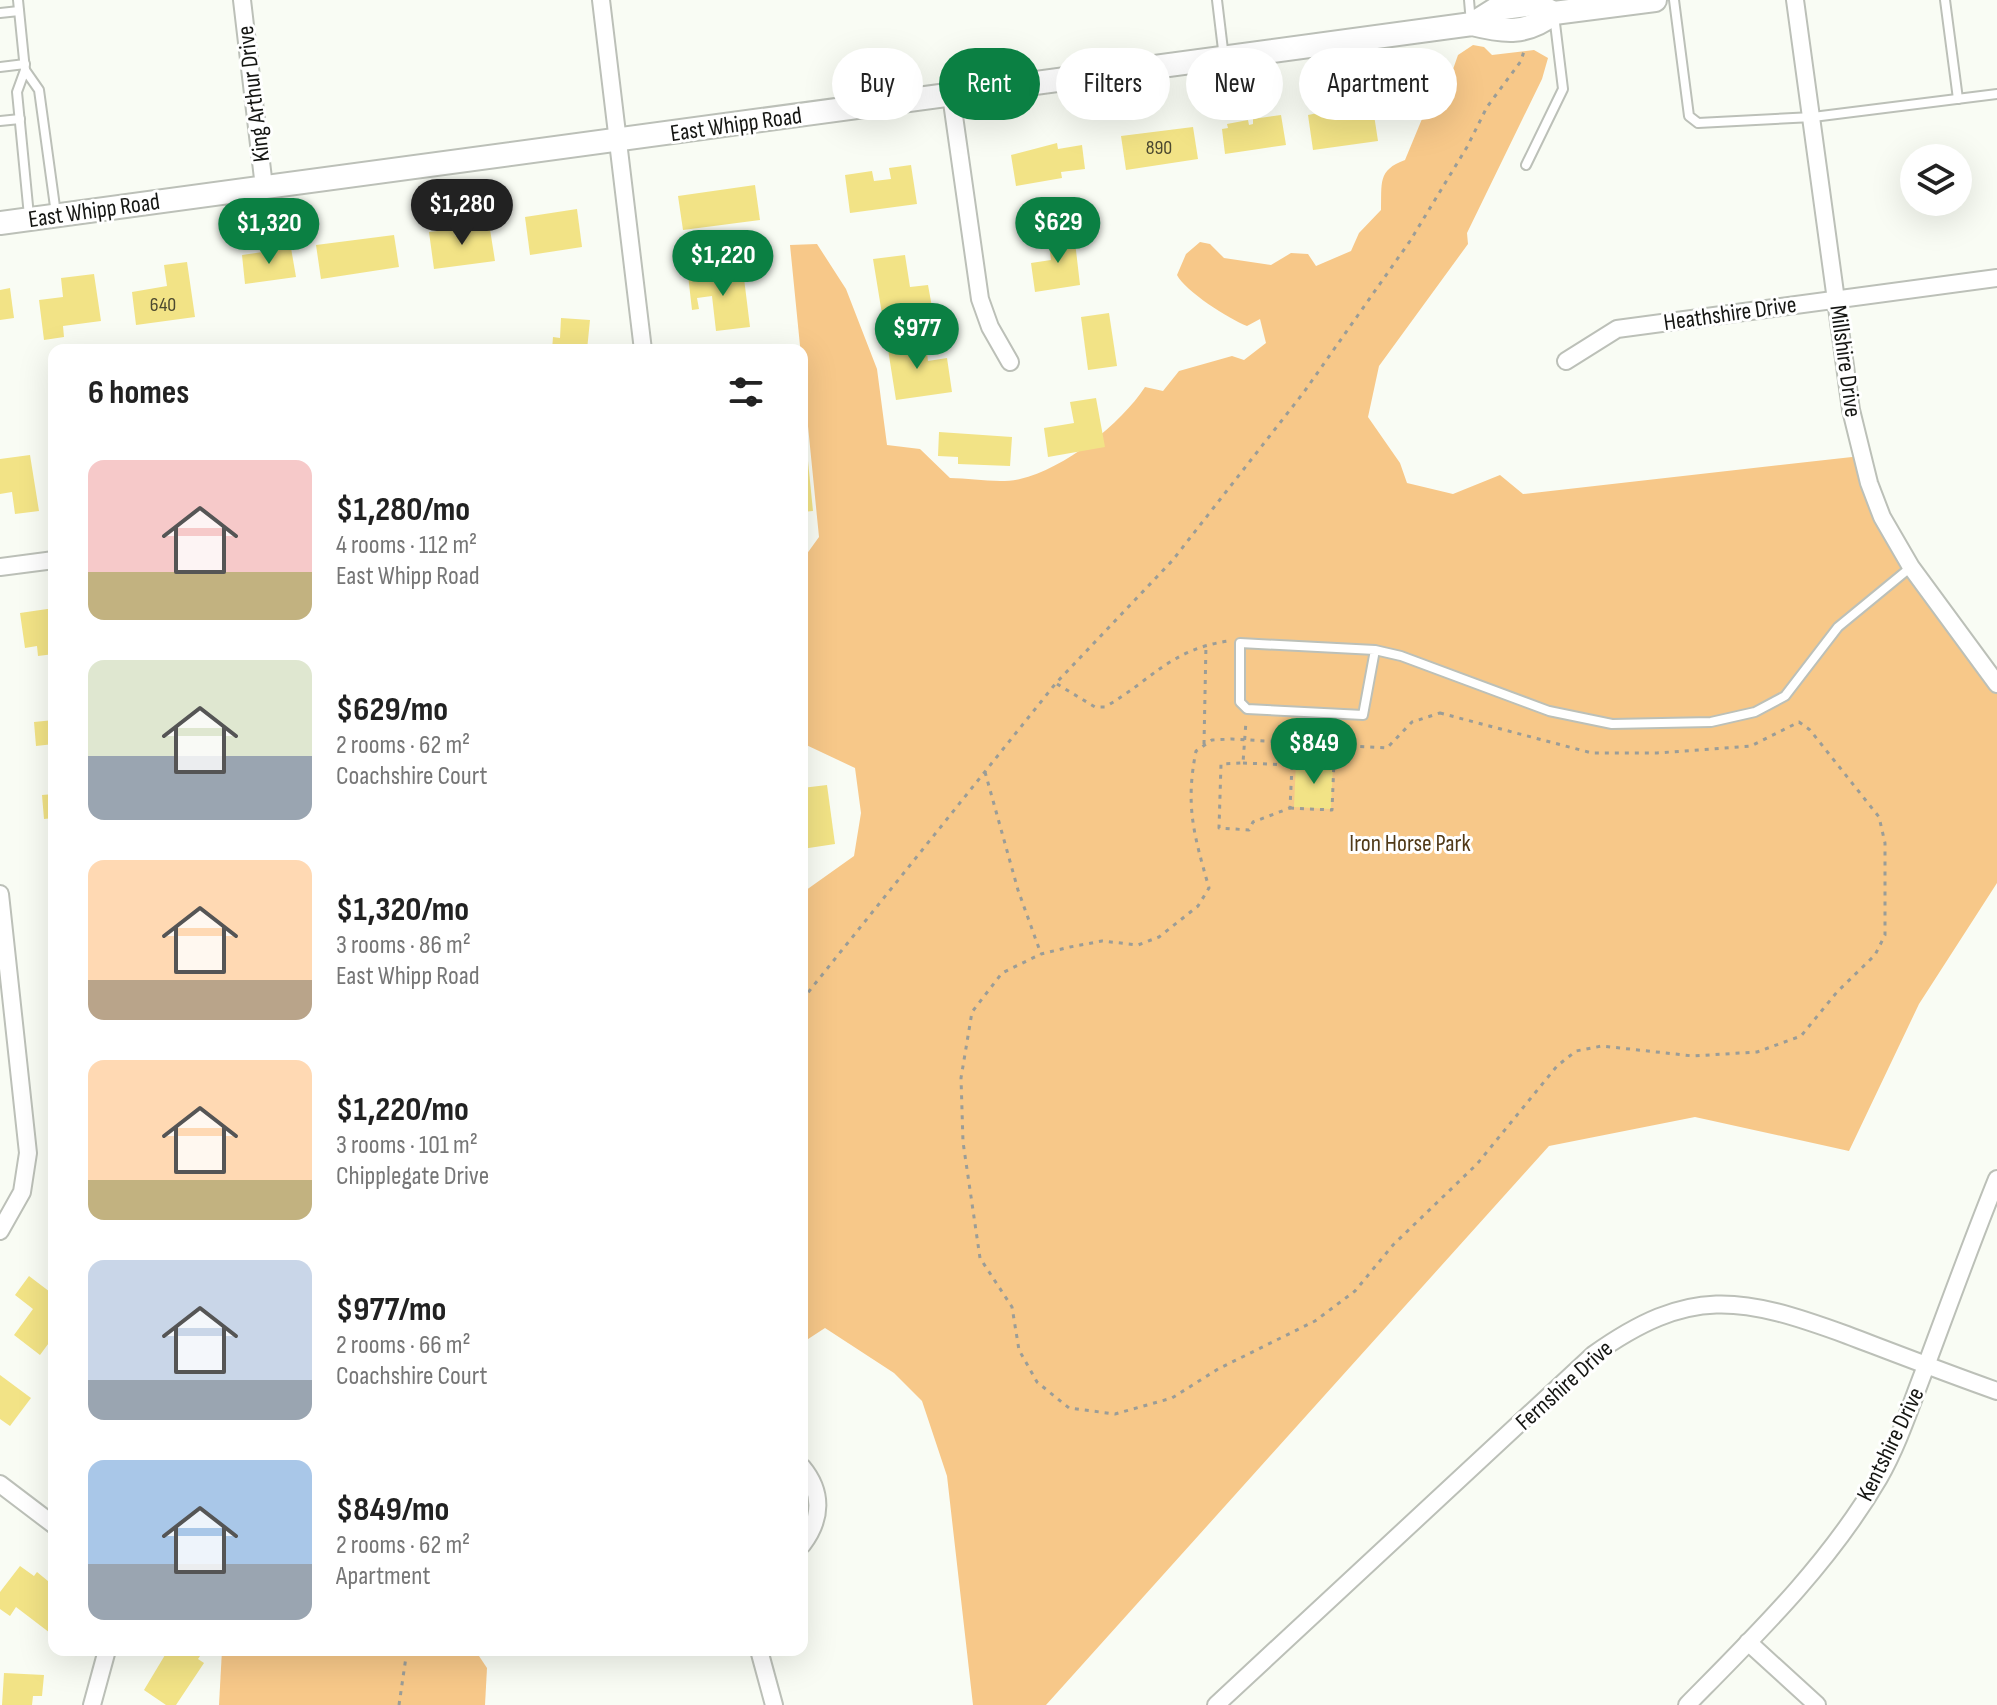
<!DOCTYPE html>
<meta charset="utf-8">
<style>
:root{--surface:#fff;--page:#f2f2f2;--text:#222;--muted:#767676;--accent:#0b8043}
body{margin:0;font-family:"Sofia Sans Condensed",sans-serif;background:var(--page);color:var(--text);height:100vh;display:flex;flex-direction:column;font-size:30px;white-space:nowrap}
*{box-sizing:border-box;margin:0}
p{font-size:26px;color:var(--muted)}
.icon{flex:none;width:44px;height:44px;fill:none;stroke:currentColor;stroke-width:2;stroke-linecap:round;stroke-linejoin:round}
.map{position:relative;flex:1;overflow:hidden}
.drawer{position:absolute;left:48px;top:344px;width:760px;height:1312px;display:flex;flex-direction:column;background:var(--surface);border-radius:16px;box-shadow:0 8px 32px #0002}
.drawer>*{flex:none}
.guide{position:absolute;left:832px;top:48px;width:760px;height:72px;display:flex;gap:16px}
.fabs{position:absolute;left:1900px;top:144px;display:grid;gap:16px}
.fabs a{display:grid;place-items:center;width:72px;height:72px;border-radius:50%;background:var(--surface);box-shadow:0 8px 32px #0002;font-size:40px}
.price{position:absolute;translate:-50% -68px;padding:0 18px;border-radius:28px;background:var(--accent);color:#fff;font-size:26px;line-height:52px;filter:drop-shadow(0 2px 4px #0008)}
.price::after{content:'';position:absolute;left:50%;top:48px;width:24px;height:18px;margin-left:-12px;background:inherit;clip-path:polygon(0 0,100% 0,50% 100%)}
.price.selected{background:#222;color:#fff}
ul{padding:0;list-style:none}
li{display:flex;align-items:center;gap:24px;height:200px;padding:0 40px}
li span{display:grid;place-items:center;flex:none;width:224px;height:160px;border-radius:16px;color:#555}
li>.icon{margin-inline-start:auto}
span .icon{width:96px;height:96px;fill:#fffc;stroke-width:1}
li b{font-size:34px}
h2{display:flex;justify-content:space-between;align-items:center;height:96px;padding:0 40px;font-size:34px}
.tag{padding:0 28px;border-radius:36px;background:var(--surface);box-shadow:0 8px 32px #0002;font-size:28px;line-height:72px}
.tag.selected{background:var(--accent);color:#fff}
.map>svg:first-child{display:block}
</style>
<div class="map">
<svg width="1997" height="1705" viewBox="0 0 1997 1705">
<rect width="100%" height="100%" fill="#f9fcf4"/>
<g fill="#f7c889">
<path d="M 1473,45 L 1484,47 L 1492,55 L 1534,50 L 1548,58 L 1542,79 L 1467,233 L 1468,244 L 1379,366 L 1368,417 L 1400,463 L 1407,483 L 1453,494 L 1500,475 L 1523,494 L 1861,456 L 1882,517 L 1997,684 L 1997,883 L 1919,1004 L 1849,1151 L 1695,1117 L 1549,1146 L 1046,1705 L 973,1705 L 947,1476 L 922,1401 L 894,1373 L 825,1328 L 802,1343 L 802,893 L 854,856 L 861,813 L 855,768 L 802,743 L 802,553 L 806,555 L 819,537 L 790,245 L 817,244 L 846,289 L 877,369 L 887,445 L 920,449 L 950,478 C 972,478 999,484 1020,479 C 1064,469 1121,424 1145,387 L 1163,391 L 1179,371 L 1232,356 L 1244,360 L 1266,343 L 1260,319 L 1247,326 C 1229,319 1185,291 1177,275 L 1186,254 L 1200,242 L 1210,244 L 1224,258 L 1271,265 L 1291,253 L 1308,254 L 1316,266 L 1351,251 L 1359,233 L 1381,210 C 1382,184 1377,170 1405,160 L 1429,102 L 1444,95 L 1458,55 Z"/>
<polygon points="222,1650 475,1650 487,1668 485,1705 219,1705"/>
</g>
<g fill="#f2e386">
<polygon points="1372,102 1378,141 1313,150 1308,115"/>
<polygon points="1281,115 1286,145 1225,154 1222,129 1228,128 1227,124 1248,120 1249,125 1253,124 1253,119"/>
<polygon points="1193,127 1198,159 1126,170 1121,136"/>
<polygon points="1057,143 1058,149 1082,145 1085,169 1061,172 1062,178 1016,186 1011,155"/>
<polygon points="911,165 917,204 850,213 845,175 872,171 874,181 891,179 889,168"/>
<polygon points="755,185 760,220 683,230 678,196"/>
<polygon points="577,209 582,247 530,255 525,217"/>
<polygon points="489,223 495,261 434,269 429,232 454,229 455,236 468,235 467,225"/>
<polygon points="1074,233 1080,285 1035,292 1031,263 1051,260 1048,237"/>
<polygon points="394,235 399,267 321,279 316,245"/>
<polygon points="291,248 296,277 245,284 242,255"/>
<polygon points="905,255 910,287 928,285 932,307 882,314 873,259"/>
<polygon points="187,262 195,317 136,325 132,292 167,286 164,265"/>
<polygon points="743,270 750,327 716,331 712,296 697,298 699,309 692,310 688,275"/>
<polygon points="94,274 101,321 63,326 64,337 44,340 39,300 63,297 61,278"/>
<polygon points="10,288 14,318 0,320 0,290"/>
<polygon points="1109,313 1117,366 1088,370 1081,317"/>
<polygon points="561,318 590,320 587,350 552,350 553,337 560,338"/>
<polygon points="925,338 928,361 947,358 952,392 896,400 887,343"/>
<polygon points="1096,398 1105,447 1048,457 1044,428 1074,423 1070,402"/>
<polygon points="939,432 1012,437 1010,466 958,464 958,457 938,456"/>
<polygon points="802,451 807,451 813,511 802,512"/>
<polygon points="30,455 39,511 15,514 12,492 0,494 0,459"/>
<polygon points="54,608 54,654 38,656 37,646 25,648 20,613"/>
<polygon points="54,720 54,744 36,746 34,722"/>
<polygon points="1296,762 1333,764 1331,809 1294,807"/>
<polygon points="827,785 835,844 802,849 802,788"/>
<polygon points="54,794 54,818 44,819 42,795"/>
<polygon points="29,1276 54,1295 54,1336 40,1355 14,1335 33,1309 15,1295"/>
<polygon points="0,1375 31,1398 10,1426 0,1419"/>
<polygon points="20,1566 34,1576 37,1572 54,1586 54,1636 16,1607 10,1616 0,1609 0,1592"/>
<polygon points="168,1650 204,1650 198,1659 204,1663 176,1705 166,1705 144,1690"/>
<polygon points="4,1673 44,1675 42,1696 33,1696 32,1705 2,1705"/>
</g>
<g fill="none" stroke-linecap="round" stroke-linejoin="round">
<defs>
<g id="lane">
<polyline points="18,0 25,70"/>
<polyline points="1217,0 1224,58"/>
<polyline points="1469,0 1471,23"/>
<polyline points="1674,0 1689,116 1698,123 1813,117 1997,94"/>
<polyline points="1945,0 1958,99"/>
<polyline points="0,13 19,11"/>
<polyline points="0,67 25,64"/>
<polyline points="0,121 20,119"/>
<polyline points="1526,165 1563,89 1554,15"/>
<polyline points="29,216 17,92 25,70 39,90 56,214"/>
<polyline points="1375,650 1363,715 1247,709 1240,702 1240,643 1375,650 1401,656 1549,711 1612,724 1711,722 1755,712 1785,696 1838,627 1911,567"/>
</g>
<g id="street">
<polyline points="242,0 264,187"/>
<polyline points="601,0 643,350"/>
<polyline points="1795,0 1851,410 1869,483 1882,517 1911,567 1997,684"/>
<polyline points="951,95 980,299 990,327 1010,362"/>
<polyline points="1566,361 1617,329 1997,278"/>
<polyline points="0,567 54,560"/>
<polyline points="0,894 28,1153 22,1192 0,1231"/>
<path d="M 802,1467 C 823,1492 822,1519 802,1545"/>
<polyline points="0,1484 54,1525"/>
<polyline points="1748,1642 1817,1705"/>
<polyline points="759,1650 774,1705"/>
<polyline points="92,1705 107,1650"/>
<path d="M 1216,1705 L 1593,1355 C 1690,1286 1740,1296 1847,1335 C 1897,1354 1946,1373 1997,1391"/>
<path d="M 1687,1705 C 1756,1635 1829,1564 1879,1478 C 1899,1443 1911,1404 1926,1366 C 1949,1304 1972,1241 1997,1179"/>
</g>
<g id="secondary">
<polyline points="1472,24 1496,9 1518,6 1535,4 1554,13 1655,0"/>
<path d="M 0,223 L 1472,24 C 1504,32 1527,35 1554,13"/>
</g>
</defs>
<use href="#lane" stroke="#bcc0b8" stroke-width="12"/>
<use href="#street" stroke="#bcc0b8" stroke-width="20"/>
<use href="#secondary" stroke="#bcc0b8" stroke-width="26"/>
<g stroke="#9b9d97" stroke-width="3" stroke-dasharray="4 6" stroke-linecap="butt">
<path d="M 1057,684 L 1095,707 L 1105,707 C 1152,680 1169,650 1228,641"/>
<path d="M 1440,713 L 1592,753 L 1657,753 L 1751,746 L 1799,722 L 1810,730 L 1879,817 L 1885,843 L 1885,935 L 1875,955 L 1837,992 L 1801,1036 L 1757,1052 L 1693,1056 L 1602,1046 L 1576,1051 L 1557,1066 L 1477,1164 L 1393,1245 L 1355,1291 L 1315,1321 L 1218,1369 L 1172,1398 L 1115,1414 L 1069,1408 L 1037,1382 L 1019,1350 L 1012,1307 L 980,1258 L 963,1142 L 961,1078 L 972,1012 L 1002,973 L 1041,954 L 1070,947 L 1102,941 L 1138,945 L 1159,937 L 1198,906 L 1209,888 C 1194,835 1185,806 1196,751 L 1212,740 L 1232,739 L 1387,748 L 1412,722 Z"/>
<polyline points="1204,744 1206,644"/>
<polyline points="1317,761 1319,725"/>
<polyline points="1243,763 1292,765 1290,808 1253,822 1249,830 1219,828 1221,764 1243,763 1246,721"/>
<polyline points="985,772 1018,890 1041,954"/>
<polyline points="1290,808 1332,810 1334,761 1292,760 1292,765"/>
<polyline points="802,1000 1056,683 1172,561 1304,392 1410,241 1467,147 1487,107 1521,61 1524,51"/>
<polyline points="399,1705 407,1650"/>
</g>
<use href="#lane" stroke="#fff" stroke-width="8"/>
<use href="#street" stroke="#fff" stroke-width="16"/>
<use href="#secondary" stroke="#fff" stroke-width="22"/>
</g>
<g text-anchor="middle" stroke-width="6" stroke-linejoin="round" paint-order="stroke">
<g font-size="20" fill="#4c4930">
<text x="1159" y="154">890</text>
<text x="163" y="311">640</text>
</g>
<g font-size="24" fill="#151613" stroke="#fff">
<text transform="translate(253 94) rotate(-97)" y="8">King Arthur Drive</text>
<text transform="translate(736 124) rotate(-8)" y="8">East Whipp Road</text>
<text transform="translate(94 210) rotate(-8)" y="8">East Whipp Road</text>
<text transform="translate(1730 313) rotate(-8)" y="8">Heathshire Drive</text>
<text transform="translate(1846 361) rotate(82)" y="8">Millshire Drive</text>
<text transform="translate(1564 1385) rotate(-42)" y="8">Fernshire Drive</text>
<text transform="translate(1890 1444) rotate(-64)" y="8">Kentshire Drive</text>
</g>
<g font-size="24" fill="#503917" stroke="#fff">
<text x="1410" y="851">Iron Horse Park</text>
</g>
</g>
</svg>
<div class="fabs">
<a><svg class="icon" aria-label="layers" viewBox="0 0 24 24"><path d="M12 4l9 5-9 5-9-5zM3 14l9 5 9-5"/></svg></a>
</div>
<b class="price selected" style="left:462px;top:247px">$1,280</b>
<b class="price" style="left:1058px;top:265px">$629</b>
<b class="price" style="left:269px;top:266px">$1,320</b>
<b class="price" style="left:723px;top:298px">$1,220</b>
<b class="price" style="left:917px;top:371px">$977</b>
<b class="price" style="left:1314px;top:786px">$849</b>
<div class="guide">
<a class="tag">Buy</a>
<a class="tag selected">Rent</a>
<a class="tag">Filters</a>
<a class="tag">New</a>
<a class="tag">Apartment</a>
</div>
<section class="drawer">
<h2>6 homes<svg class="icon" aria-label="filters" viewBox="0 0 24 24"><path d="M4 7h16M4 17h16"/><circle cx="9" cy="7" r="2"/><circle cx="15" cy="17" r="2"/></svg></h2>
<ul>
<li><span style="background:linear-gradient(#f6c9c9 70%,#c2b280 0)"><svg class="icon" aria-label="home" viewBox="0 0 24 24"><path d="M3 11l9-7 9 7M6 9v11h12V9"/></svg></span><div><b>$1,280/mo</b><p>4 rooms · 112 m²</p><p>East Whipp Road</p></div></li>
<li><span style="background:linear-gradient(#dfe7d0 60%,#9aa5b1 0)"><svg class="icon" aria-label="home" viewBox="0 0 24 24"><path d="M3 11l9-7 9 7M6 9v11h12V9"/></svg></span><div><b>$629/mo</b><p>2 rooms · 62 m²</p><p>Coachshire Court</p></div></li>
<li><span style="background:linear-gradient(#ffd9b3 75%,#b9a48a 0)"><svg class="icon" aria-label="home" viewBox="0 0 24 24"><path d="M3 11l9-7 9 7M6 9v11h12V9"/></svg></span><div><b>$1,320/mo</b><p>3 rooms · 86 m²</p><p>East Whipp Road</p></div></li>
<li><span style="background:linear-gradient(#ffd9b3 75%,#c2b280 0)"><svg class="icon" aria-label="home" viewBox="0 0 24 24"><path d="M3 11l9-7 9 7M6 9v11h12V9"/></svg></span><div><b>$1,220/mo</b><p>3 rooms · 101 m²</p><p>Chipplegate Drive</p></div></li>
<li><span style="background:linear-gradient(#c9d6e8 75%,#9aa5b1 0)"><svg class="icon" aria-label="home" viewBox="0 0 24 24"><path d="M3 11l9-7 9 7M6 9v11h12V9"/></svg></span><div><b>$977/mo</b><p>2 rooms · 66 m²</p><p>Coachshire Court</p></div></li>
<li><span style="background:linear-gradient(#a9c7e8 65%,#9aa5b1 0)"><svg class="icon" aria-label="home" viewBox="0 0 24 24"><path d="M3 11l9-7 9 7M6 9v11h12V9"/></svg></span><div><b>$849/mo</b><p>2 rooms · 62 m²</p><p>Apartment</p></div></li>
</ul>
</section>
</div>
